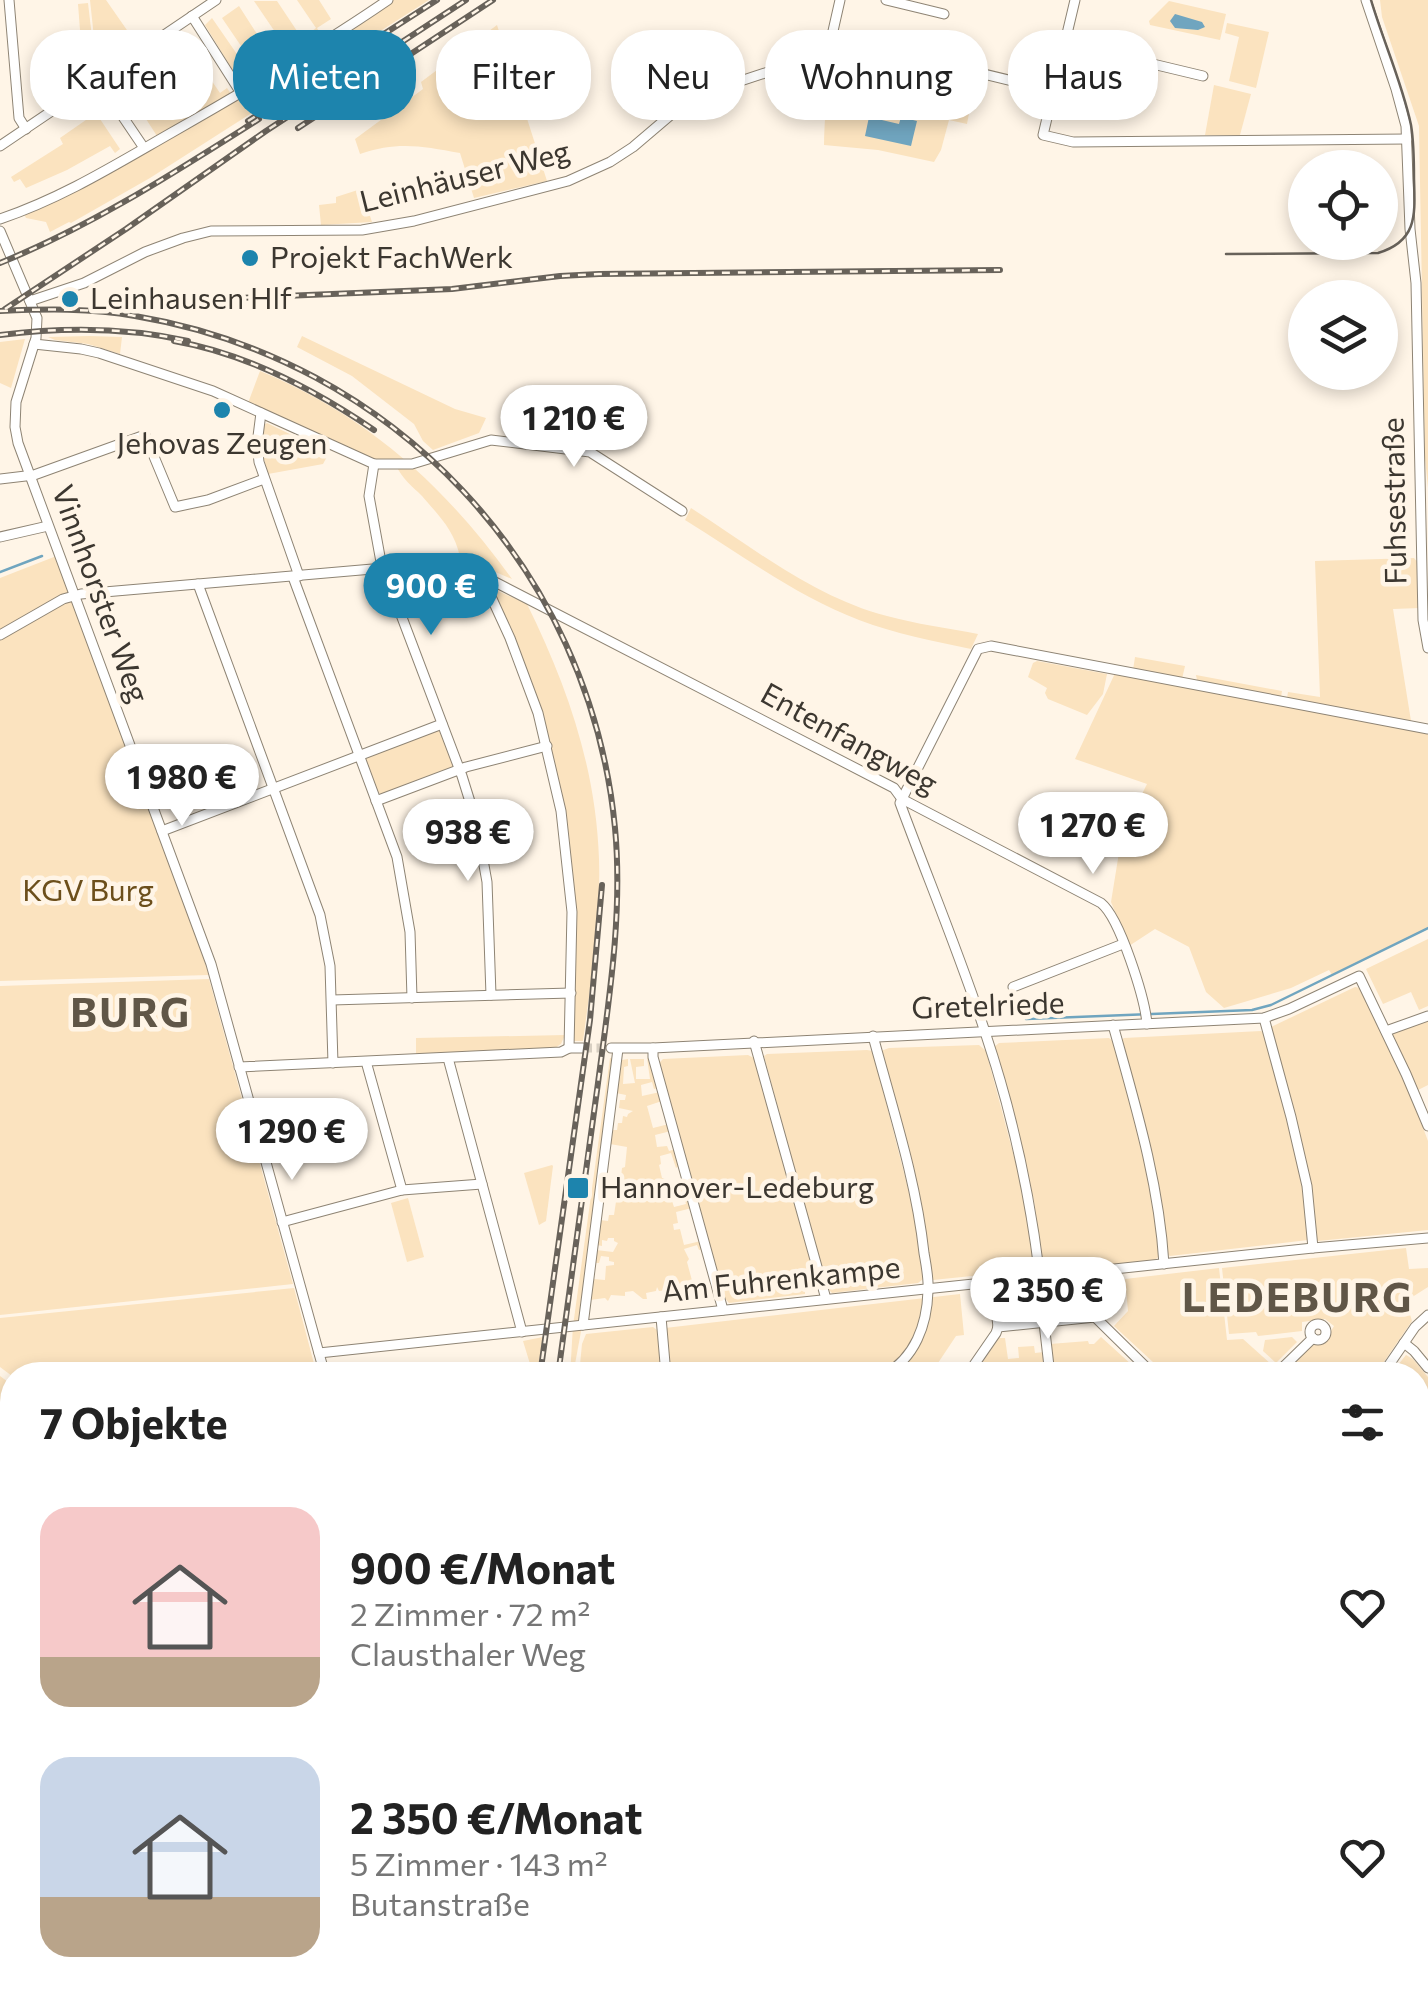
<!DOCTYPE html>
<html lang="de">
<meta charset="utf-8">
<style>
:root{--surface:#fff;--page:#f6f6f6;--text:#222;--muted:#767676;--accent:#1d84ad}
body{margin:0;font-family:Commissioner,sans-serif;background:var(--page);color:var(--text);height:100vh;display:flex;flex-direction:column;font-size:38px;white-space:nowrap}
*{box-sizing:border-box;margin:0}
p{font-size:32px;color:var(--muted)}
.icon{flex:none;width:55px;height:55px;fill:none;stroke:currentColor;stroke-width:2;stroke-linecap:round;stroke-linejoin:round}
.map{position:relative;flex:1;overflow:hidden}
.drawer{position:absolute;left:0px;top:1362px;width:1430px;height:642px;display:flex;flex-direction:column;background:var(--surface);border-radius:40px 40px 0 0;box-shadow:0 5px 15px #0003}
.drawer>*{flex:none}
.top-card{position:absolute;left:30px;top:30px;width:1370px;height:90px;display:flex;gap:20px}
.controls{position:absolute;left:1288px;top:150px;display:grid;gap:20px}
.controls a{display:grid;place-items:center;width:110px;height:110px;border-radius:50%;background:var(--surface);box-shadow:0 5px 15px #0003;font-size:50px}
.price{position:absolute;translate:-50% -85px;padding:0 22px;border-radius:35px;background:#fff;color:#222;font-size:32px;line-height:65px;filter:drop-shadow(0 2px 5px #0008)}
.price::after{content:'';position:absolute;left:50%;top:60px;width:30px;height:22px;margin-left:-15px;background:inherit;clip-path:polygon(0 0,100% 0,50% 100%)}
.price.current{background:var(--accent);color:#fff}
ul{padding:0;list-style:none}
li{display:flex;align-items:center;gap:30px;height:250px;padding:0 40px}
li span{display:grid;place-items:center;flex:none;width:280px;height:200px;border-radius:30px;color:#555}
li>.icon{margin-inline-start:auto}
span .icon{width:120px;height:120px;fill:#fffc;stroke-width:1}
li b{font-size:42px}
h2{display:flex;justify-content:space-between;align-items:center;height:120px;padding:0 40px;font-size:42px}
.chip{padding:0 35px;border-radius:40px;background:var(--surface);box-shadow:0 5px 15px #0003;font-size:35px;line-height:90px}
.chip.current{background:var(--accent);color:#fff}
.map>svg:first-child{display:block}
</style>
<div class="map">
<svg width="1428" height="2003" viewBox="0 0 1428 2003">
<rect width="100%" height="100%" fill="#fff5e7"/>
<g fill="#fbe3bf">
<polygon points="90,0 106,0 129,33 123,36 119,31 95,47"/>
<polygon points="297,0 319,0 331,19 317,28 322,37 314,41 307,35 316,28"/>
<path d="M 392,0 L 429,0 L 150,178 L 71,223 L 69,222 L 50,232 L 46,222 L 26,218 L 24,214 C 154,155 271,75 392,0 Z"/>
<polygon points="1380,0 1428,0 1428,488 1425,458 1419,126 1382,17"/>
<polygon points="254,1 277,1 307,46 305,48 300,41 289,45 286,50 290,57 284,62 279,53 286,48"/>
<polygon points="1169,1 1226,14 1220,40 1150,25 1149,21"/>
<polygon points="88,3 93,46 88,48 81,43 78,4"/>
<polygon points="239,6 277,65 247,85 241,84 205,25 212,18 250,73 256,68 222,18"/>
<polygon points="1227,23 1269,32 1256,88 1229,81 1239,37 1225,33"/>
<path d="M 497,25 L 547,181 L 474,198 L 460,153 C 422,146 397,141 360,154 L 355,139 L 423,89 L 421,82 Z"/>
<polygon points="186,43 220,93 227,88 231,94 157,136 126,88 118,93 116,90 129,81 134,86 181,54 178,48"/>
<path d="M 835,44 L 941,70 L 935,94 L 971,103 L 967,124 L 949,120 L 941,150 L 934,162 L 878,150 L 824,145 C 824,125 827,102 825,83 Z"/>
<polygon points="1214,85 1251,94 1240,135 1205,135"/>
<polygon points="96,113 120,149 115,153 110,146 67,170 26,188 20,179 14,182 11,177 63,144 60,138"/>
<polygon points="361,189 372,222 321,225 319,205 336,203 336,197"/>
<polygon points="89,336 122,337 120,354 88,344 55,340 48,337"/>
<polygon points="302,336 455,409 486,418 479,433 433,450 423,441 414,424 352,376 297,347"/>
<polygon points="25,339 11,388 0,383 0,342"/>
<path d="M 260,371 C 368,416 444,485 512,579 L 460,557 C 454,530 440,517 422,496 C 412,486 402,479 396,465 L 374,464 L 248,403 Z"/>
<polygon points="267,423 329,453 323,464 268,474 262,452 264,425"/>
<path d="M 691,508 C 752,547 815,598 887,616 C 916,624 947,628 978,634 L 971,649 C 933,641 896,634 859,620 C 796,596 742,555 685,520 Z"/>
<polygon points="59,555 137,764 209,975 0,981 0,578"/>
<polygon points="1414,558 1418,563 1420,608 1393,609 1411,721 1287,698 1288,692 1320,697 1315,561"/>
<polygon points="444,571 470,576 402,603 393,577 396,574"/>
<path d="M 498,591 L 527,604 C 567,685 596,768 599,859 C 601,920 591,981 583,1041 L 573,1041 L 574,966 L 557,778 L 495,595 Z"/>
<polygon points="1135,657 1185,666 1182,679 1133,670"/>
<polygon points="1037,661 1107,674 1103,694 1087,715 1048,699 1045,693 1047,688 1028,677 1033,663"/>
<polygon points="1117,669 1428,729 1428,928 1332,975 1329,970 1291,988 1224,1008 1206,992 1189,947 1155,929 1129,946 1111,902 1122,834 1147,784 1075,759"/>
<polygon points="1196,675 1282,691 1281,697 1197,680"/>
<polygon points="438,730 441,731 453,764 452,767 381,794 378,792 366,759 368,756"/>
<polygon points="1428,939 1428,1006 1419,1010 1411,992 1383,1004 1366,969"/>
<polygon points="209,979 293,1284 0,1315 0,986"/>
<polygon points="1355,987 1360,988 1413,1101 1428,1141 1428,1230 1318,1241 1315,1239 1270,1030 1271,1027"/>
<polygon points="1428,1020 1428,1085 1418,1090 1393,1035 1395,1032"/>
<polygon points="1261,1031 1265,1034 1301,1178 1308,1240 1170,1256 1167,1254 1120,1041 1124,1038"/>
<polygon points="565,1035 561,1044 555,1048 416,1055 416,1038"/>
<polygon points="1109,1038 1114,1042 1149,1175 1160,1255 1153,1262 1048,1269 1043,1266 1034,1201 1022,1148 994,1047 999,1043"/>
<polygon points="979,1045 986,1051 1025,1198 1034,1266 1029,1270 933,1280 881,1051 889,1048"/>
<polygon points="867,1050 873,1051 915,1216 923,1279 918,1283 832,1293 827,1288 764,1056 767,1054"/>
<polygon points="748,1055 754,1058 818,1289 805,1291 805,1294 729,1303 723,1296 658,1064 663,1059"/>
<polygon points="610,1058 616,1059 582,1326 573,1375 570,1375 573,1326"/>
<polygon points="647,1058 649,1059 658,1088 654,1089 652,1082 641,1085 642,1096 660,1092 662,1101 647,1106 653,1128 669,1124 671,1131 655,1135 657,1147 667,1146 669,1151 676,1149 680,1165 676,1168 671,1153 660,1156 661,1164 659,1165 662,1178 671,1181 675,1192 682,1190 684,1195 672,1201 674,1207 686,1204 684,1197 688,1196 692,1208 676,1212 678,1223 673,1224 674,1230 680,1229 684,1245 701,1241 703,1249 699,1250 697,1245 684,1249 689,1259 687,1262 694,1288 683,1287 682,1289 677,1290 677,1293 672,1293 670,1290 659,1291 657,1287 656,1291 646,1293 647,1299 643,1299 633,1291 625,1292 625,1296 611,1295 608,1301 605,1298 590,1300 593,1279 605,1280 606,1266 614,1265 614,1262 609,1261 609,1257 601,1256 599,1263 595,1263 596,1250 613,1252 618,1243 614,1241 614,1238 608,1238 607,1241 602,1240 602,1246 597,1245 600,1220 608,1221 609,1215 614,1215 617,1195 612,1193 613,1186 620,1186 622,1168 625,1167 627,1147 610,1144 612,1130 617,1130 618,1123 622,1123 623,1116 627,1117 628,1114 633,1111 619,1108 620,1100 625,1100 626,1095 616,1093 620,1063 622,1060 628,1059 628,1066 624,1067 623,1084 635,1083 630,1059 644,1059 644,1066 636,1067 636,1079 650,1079"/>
<polygon points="552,1165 553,1166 546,1221 539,1225 524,1173"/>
<polygon points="408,1198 424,1257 407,1262 391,1203"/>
<polygon points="1406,1248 1409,1269 1428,1268 1428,1287 1406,1301 1412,1321 1375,1375 1282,1375 1308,1347 1324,1342 1334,1326 1325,1319 1302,1322 1302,1331 1258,1336 1256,1332 1229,1334 1222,1268"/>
<polygon points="1219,1268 1227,1340 1243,1339 1272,1365 1272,1370 1267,1375 1167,1375 1114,1326 1128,1311 1125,1279"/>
<polygon points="1078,1284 1081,1307 1059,1310 1075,1309 1075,1314 1057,1316 1056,1310 1053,1310 1053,1315 1044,1316 1043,1311 1042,1316 1029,1318 1027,1313 1026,1318 1015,1319 1014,1315 1011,1315 1012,1320 1004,1320 1001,1292"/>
<polygon points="294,1288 317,1375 12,1376 0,1367 0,1318"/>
<polygon points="960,1294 964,1335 956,1336 936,1366 947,1375 669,1375 665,1328"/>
<polygon points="653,1327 657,1330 662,1375 579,1375 582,1344 586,1334"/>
<polygon points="543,1337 537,1375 529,1375 530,1364 523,1341"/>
<polygon points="1101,1337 1143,1375 1054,1375 1050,1344 1088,1341 1089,1344 1094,1344"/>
<polygon points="1292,1337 1297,1342 1276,1363 1263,1351 1265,1340"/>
<polygon points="999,1338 1005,1338 1008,1359 1019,1358 1018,1347 1034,1346 1035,1353 1044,1352 1046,1375 974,1375"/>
<polygon points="1406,1355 1413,1359 1428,1377 1428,1501 1418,1507 1418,1375 1390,1375"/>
<polygon points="0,1376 12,1385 12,1502 4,1495 5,1493 0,1489"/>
<polygon points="482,1992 845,1993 828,2003 481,2003"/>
<polygon points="306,1993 345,1993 372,2003 298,2003"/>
</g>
<g fill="#70a5bf">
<polygon points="1175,14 1202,22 1205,27 1198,30 1175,28 1170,21"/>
<polygon points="869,117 899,124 901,117 917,121 911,146 865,136"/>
</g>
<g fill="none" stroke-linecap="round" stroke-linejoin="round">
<g stroke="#70a5bf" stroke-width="2.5">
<polyline points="0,572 42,556"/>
<polyline points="1026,1019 1252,1010 1271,1005 1428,928"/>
</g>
<polyline stroke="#d8cfc2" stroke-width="9" stroke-dasharray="9 4.5" stroke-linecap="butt" points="583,1048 611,1048"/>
<defs>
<g id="minor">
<polyline points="9,0 19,118 26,129"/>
<polyline points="886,0 944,14"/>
<polyline points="1075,0 1043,135 1073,142 1407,139"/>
<polyline points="1366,0 1396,89 1406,126 1410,229 1416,283 1423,620 1428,648"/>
<polyline points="192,16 241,93"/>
<polyline points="831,37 1054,91"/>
<polyline points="1065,43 1203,76"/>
<polyline points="98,80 144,148"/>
<polyline points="816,106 840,0"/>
<polyline points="0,146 216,0"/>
<path d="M 0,219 C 62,198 115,165 171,133 C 245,91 318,48 388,0"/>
<polyline points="0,231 37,318 36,338 16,402 15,427 18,443 211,964 325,1375"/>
<polyline points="30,301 84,283 145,252 183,238 211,231 362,230 414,221 568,181 610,162 633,147 680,107 701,94 771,71 810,47 828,48"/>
<polyline points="34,344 81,349 99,353 213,391 374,464 412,464 491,440 590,452 682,511"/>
<polyline points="261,413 257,444 259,462 299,576"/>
<polyline points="374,464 369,496 381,562 462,776 476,821 487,882 491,995"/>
<polyline points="0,479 34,475 145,435 175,507 208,500 264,479"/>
<polyline points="0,537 48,526"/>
<polyline points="293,577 397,857 410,932 412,998"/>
<polyline points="490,578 488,590 510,638 538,713 561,811 572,912 569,1048"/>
<polyline points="198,584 320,915 330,966 333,1063"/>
<polyline points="399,606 473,578 481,573"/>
<path d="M 0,635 L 63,599 L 81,594 L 384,568 L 443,564 L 464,566 L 894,788 L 902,799 L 1101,903 C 1120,918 1145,999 1147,1024"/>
<polyline points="376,801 466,767 547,746"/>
<polyline points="162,831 442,724"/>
<polyline points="1013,987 1123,944"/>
<polyline points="332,1000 571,993"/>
<polyline points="1264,1018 1291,1117 1307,1186 1313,1248"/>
<path d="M 1113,1025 C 1135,1104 1159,1182 1164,1264"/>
<polyline points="1386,1031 1428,1016"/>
<path d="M 873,1036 C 892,1107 916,1179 924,1253 C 926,1265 929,1279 928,1291 C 927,1325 915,1358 884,1375"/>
<polyline points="754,1041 826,1299"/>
<polyline points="611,1048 653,1048 1264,1018 1289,1009 1359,976 1406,1074 1428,1126"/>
<polyline points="653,1048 653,1057 723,1310"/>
<polyline points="448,1058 522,1332"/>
<polyline points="367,1065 402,1190"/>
<polyline points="239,1067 561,1052 569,1048 583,1048"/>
<polyline points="282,1222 402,1190 482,1184"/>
<polyline points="1091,1272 1095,1317"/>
<path d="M 1040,1278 C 1030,1194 1012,1112 985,1032 C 960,955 928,879 900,803 L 978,649 L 991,646 L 1428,729"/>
<polyline points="993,1283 998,1327"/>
<polyline points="661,1317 666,1375"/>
<polyline points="1095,1317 1154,1375"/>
<polyline points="1044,1323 1050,1375"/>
<circle cx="1318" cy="1332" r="8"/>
<polyline points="583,1325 618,1049"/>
<polyline points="998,1327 1095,1317"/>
<polyline points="1404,1343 1414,1351 1428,1368"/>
<polyline points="319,1353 1313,1248 1428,1238"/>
<polyline points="967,1375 996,1333 998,1327"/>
<polyline points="1275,1375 1313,1338"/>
<polyline points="1382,1375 1415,1327 1428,1315"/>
<polyline points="0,1501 12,1510"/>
<polyline points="1418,1529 1428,1545"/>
<polyline points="1418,1621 1428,1631"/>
<polyline points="0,1653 12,1637"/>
<polyline points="0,1957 12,1962"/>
<path d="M 92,1992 C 106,1998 118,2003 128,1992"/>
<polyline points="887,1992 892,2003"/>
<polyline points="955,1992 967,2003"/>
<polyline points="444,2003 446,1992"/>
<polyline points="828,2003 845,1992"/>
</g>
<g id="major">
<polyline points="1418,1642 1428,1634"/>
<polyline points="1418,1653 1428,1645"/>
<polyline points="0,1980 12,1985"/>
<polyline points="32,1992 58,2003"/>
<polyline points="1105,2003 1115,1992"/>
</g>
</defs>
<use href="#minor" stroke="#8e8474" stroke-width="11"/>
<use href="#major" stroke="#dcdbda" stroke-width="14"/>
<use href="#minor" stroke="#fff" stroke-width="9"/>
<use href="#major" stroke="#cfb37f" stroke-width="11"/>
<g stroke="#68625a" stroke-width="2.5">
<path d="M 1226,254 L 1378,253 C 1418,241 1415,214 1414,179 C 1414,161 1414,143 1411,125 C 1402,82 1383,41 1371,0"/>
<polyline points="0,1966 12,1971"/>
<polyline points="65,1992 91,2003"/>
</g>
<defs>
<g id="rail">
<polyline points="248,121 437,0"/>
<polyline points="298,128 493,0"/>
<path d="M 0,263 C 92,226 175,172 259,119"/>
<polyline points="115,303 452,289 560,276 599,274 1000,270"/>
<polyline points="5,309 126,229 266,131 466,0"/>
<path d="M 0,311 C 45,309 91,308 135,316 C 393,359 590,567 615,828 C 623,913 609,999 598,1083 C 584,1180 572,1278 558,1375"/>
<path d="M 0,335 C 63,327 126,327 188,341"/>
<path d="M 174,341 C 245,353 315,390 374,430"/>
<polyline points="540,1375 590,1020 602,885"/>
<polyline points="1071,1992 1085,2003"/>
<polyline points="474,2003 475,1992"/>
</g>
</defs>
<use href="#rail" stroke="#68625a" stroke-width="6"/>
<use href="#rail" stroke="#fff5e7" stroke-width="2.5" stroke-dasharray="8" stroke-linecap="butt"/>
</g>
<g fill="#1d84ad" stroke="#fff5e7" stroke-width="4">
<circle cx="250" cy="258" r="10"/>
<circle cx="70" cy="299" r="10"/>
<circle cx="222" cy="410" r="10"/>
<rect x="566" y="1176" width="24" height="24" rx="5"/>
</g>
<g text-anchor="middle" stroke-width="9" stroke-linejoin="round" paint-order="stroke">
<g font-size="30" fill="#3c3730" stroke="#fff5e7">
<text transform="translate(465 177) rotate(-14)" y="10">Leinhäuser Weg</text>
<text transform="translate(1395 501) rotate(-91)" y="10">Fuhsestraße</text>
<text transform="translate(100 594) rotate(70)" y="10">Vinnhorster Weg</text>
<text transform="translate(849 739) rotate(29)" y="10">Entenfangweg</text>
<text transform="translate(988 1006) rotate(-2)" y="10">Gretelriede</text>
<text transform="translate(781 1280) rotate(-6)" y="10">Am Fuhrenkampe</text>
</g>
<g font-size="30" fill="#3c3730" stroke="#fff5e7" text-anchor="start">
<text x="270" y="268">Projekt FachWerk</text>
<text x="90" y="309">Leinhausen Hlf</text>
<text x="222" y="454" text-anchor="middle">Jehovas Zeugen</text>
<text x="600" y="1198">Hannover-Ledeburg</text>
</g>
<g font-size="30" fill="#6c4f1b" stroke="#fff5e7">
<text x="88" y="901">KGV Burg</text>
</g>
<g font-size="40" font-weight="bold" letter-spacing="2.5" fill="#605647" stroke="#fff5e7">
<text x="131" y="1027">BURG</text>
<text x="1298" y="1312">LEDEBURG</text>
</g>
</g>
</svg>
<div class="controls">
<a><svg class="icon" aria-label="locate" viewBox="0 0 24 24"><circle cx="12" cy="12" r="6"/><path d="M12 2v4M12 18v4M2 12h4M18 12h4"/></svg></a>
<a><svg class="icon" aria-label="layers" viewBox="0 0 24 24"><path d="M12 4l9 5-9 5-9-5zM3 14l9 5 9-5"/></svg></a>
</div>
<b class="price" style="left:574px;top:470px">1 210 €</b>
<b class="price current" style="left:431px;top:638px">900 €</b>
<b class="price" style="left:182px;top:829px">1 980 €</b>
<b class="price" style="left:1093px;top:877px">1 270 €</b>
<b class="price" style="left:468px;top:884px">938 €</b>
<b class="price" style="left:292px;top:1183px">1 290 €</b>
<b class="price" style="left:1048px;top:1342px">2 350 €</b>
<div class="top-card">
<a class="chip">Kaufen</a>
<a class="chip current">Mieten</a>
<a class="chip">Filter</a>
<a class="chip">Neu</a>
<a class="chip">Wohnung</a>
<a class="chip">Haus</a>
</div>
<section class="drawer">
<h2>7 Objekte<svg class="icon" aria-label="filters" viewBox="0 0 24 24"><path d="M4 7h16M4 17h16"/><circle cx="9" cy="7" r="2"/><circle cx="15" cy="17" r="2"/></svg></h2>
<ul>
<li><span style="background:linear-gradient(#f6c9c9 75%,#b9a48a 0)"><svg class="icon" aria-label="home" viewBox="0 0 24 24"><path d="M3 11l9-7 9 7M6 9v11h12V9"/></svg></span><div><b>900 €/Monat</b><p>2 Zimmer · 72 m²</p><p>Clausthaler Weg</p></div><svg class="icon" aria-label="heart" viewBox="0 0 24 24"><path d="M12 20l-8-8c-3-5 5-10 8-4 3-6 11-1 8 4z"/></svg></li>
<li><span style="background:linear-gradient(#c9d6e8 70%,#b9a48a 0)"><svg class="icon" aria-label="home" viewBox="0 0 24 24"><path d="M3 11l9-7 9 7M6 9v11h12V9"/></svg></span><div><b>2 350 €/Monat</b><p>5 Zimmer · 143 m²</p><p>Butanstraße</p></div><svg class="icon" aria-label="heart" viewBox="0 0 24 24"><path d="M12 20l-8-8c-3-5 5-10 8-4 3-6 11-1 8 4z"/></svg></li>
</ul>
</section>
</div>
